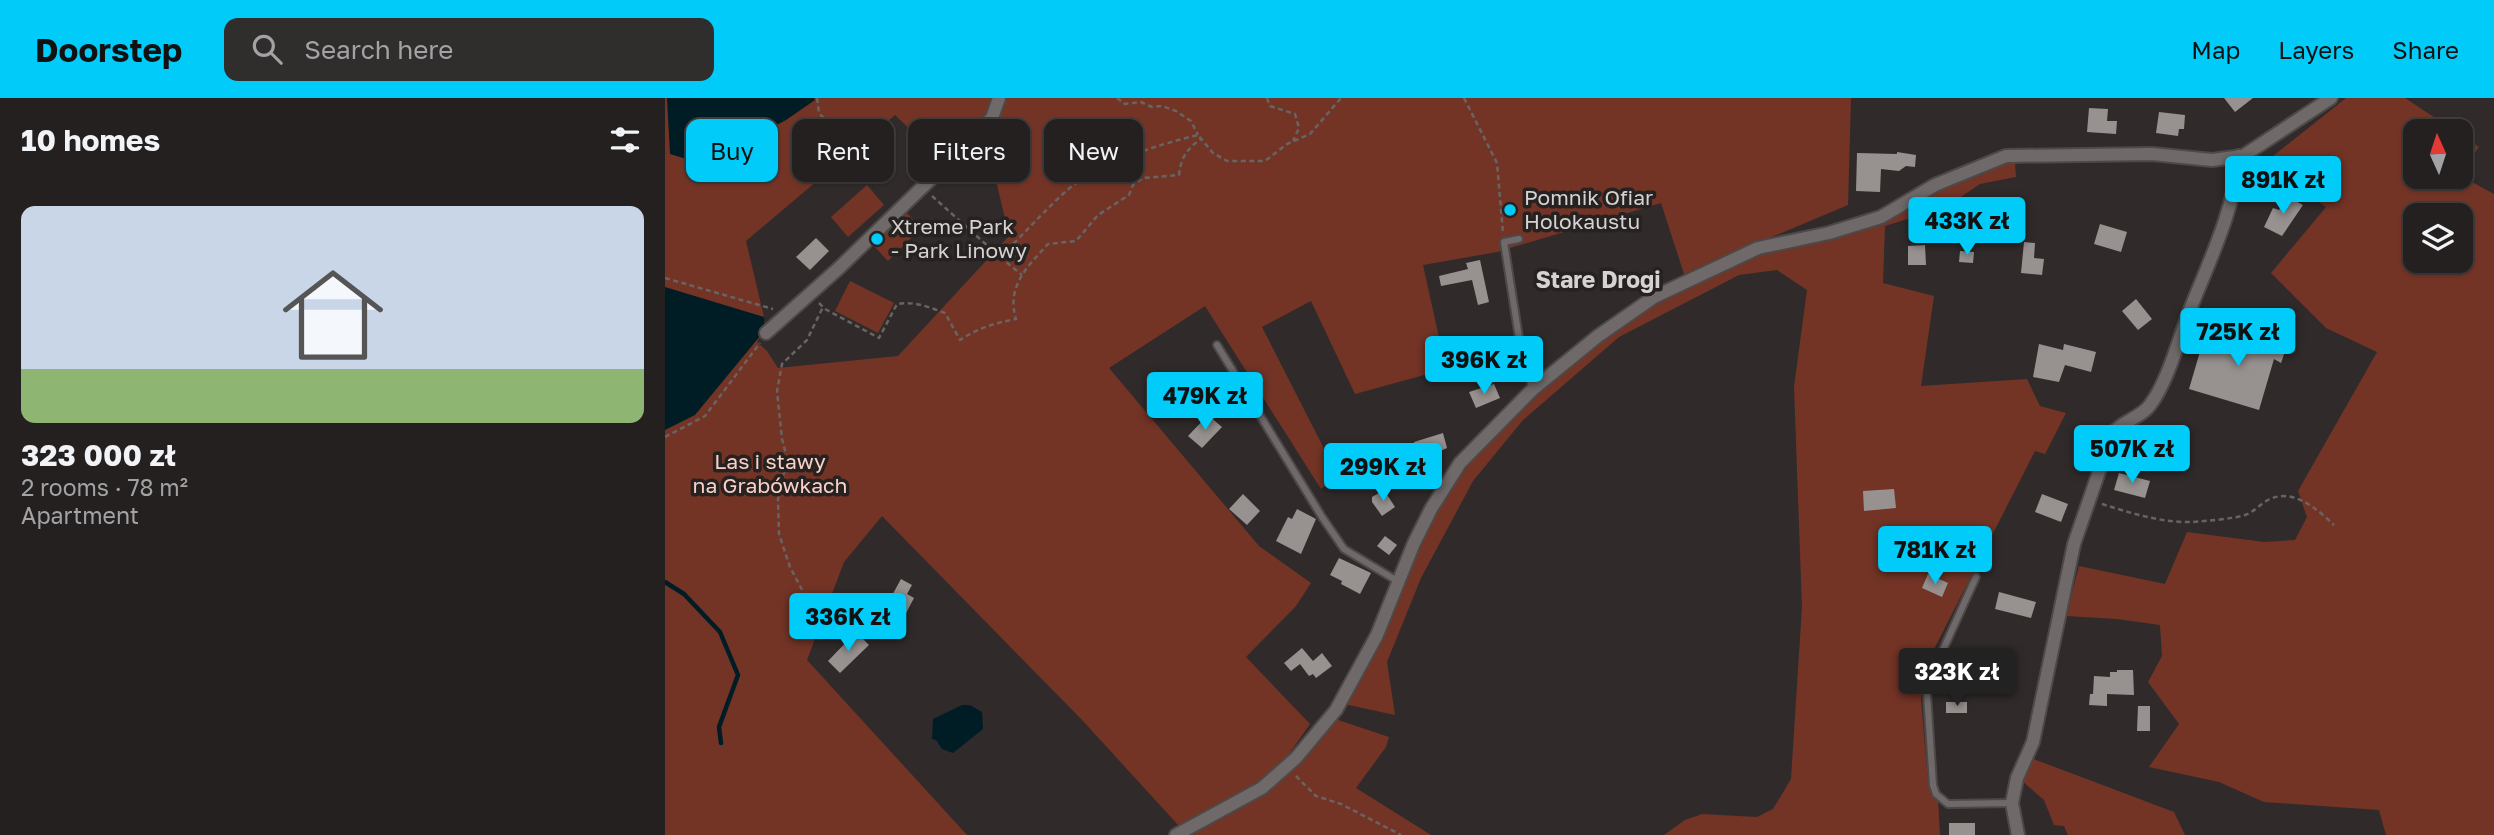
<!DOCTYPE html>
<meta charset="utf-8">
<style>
:root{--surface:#242020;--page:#302d2d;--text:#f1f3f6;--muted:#a3a3a5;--line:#413e3e;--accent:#00cbf9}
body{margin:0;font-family:"Golos Text",sans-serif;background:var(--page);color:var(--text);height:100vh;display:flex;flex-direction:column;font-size:26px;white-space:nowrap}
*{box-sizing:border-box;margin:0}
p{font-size:23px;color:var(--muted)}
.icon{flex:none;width:38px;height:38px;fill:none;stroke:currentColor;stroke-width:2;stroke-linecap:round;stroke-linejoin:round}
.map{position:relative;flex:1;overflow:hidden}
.side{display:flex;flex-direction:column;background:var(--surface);width:665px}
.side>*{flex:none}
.banner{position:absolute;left:21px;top:21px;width:665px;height:63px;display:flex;gap:14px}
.needle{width:46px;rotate:357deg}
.tools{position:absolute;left:1738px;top:21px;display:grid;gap:14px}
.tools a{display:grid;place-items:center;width:70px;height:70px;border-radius:14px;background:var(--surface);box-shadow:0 2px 5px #0004,0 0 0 2px var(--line);font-size:35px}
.price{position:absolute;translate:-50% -60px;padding:0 16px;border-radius:7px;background:var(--accent);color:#111;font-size:23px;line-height:46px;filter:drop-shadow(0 2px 4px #0008)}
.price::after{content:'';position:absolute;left:50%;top:42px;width:21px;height:16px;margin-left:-10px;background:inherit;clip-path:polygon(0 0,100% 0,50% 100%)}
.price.on{background:#222;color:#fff}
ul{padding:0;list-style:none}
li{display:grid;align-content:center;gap:14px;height:371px;padding:0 21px}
li span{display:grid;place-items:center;height:217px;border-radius:14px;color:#555}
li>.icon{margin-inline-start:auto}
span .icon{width:126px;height:126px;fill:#fffc;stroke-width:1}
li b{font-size:30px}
h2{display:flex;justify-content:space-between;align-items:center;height:84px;padding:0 21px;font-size:30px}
.chip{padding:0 24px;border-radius:14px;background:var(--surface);box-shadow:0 2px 5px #0004,0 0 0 2px var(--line);font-size:24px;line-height:63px}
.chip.on{background:var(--accent);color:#111}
header{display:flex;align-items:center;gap:42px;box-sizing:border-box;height:98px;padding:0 35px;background:var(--accent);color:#111}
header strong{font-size:33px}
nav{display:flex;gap:38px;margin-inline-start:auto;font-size:24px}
.search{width:490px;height:63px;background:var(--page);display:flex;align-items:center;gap:18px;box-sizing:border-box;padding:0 24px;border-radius:14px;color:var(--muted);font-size:26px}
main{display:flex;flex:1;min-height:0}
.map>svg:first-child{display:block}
</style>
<header>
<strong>Doorstep</strong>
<div class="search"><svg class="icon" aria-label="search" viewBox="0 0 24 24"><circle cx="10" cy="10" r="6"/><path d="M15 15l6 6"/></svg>Search here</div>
<nav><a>Map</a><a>Layers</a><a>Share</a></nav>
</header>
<main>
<section class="side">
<h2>10 homes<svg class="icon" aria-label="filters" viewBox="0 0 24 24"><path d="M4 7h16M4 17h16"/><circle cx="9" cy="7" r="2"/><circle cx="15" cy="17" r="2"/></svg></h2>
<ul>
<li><span style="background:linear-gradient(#c9d6e8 75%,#8fb573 0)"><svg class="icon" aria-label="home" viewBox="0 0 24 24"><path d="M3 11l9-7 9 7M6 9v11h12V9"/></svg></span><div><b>323 000 zł</b><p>2 rooms · 78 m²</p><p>Apartment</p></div></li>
</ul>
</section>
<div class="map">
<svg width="1829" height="737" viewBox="0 0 1829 737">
<rect width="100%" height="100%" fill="#302b2a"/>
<g fill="#733426" fill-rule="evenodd">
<path d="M 0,0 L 1186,0 L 1183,107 L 1019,176 L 996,105 L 832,154 L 758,167 L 781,271 L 690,296 L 646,203 L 597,229 L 673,378 L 656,391 L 540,208 L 444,270 L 594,448 L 646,485 L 631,508 L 581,559 L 645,626 L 617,666 L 579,695 L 514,728 L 418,623 L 217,418 L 179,464 L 142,562 L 302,737 L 0,737 ZM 230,17 L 275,60 L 311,29 L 320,35 L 344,138 L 233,258 L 113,270 L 102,253 L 92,244 L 100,232 L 99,219 L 81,143 Z"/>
<path d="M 1681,0 L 1740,0 L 1790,33 L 1750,33 L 1750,79 L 1796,78 L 1829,96 L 1829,737 L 1721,737 L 1714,712 L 1599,704 L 1554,684 L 1484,669 L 1514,626 L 1483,584 L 1497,558 L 1495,527 L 1452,521 L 1401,518 L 1414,468 L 1500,486 L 1522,434 L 1599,444 L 1630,442 L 1642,419 L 1633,393 L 1712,254 L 1661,230 L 1606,175 L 1661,109 L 1598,66 ZM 1750,117 L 1796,117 L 1796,163 L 1750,163 Z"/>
<polygon points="1796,37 1814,49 1796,74"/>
<polygon points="1350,65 1351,79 1315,86 1281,109 1220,128 1218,185 1269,198 1256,288 1362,281 1375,308 1401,315 1380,356 1370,353 1264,561 1256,601 1263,683 1272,683 1275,737 999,737 1020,722 1037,716 1092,719 1108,711 1126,681 1137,509 1129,289 1142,192 1112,172 1074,177 954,239 858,322 808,383 756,480 722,564 730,617 679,606 712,544 767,419 812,355 842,324 933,243 986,209 1046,176 1098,156 1157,143 1329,66"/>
<polygon points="202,87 219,107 183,139 166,119"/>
<polygon points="242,115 256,130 223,163 208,147"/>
<polygon points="185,183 229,205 213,235 170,213"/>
<polygon points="670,621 724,639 721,649 691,690 766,737 527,737 630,671"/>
<polygon points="1366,660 1509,714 1520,737 1403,737 1399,728 1389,727 1379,702 1357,683"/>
</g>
<g fill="#001c25">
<polygon points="2,0 149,0 150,2 121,22 38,66 5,56"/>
<polygon points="0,189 99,219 100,232 30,317 0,332"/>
<polygon points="297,607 305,607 317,614 318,631 288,655 277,651 271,642 267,641 268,621"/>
</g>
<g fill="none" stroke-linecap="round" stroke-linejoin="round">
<polyline stroke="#001c25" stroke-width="4.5" points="0,484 19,496 55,534 73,577 54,629 56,645"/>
</g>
<g fill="#979290">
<polygon points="1559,0 1588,0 1570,14"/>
<polygon points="1424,10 1443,11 1442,23 1452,23 1451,36 1422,34"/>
<polygon points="1494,14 1520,17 1519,31 1514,31 1513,38 1491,35"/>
<polygon points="1232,54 1251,57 1250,69 1241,68 1234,73 1216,71 1215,94 1191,93 1192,55 1232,56"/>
<polygon points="1621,98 1638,107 1617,138 1599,129 1608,110 1614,112"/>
<polygon points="1435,126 1462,134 1456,154 1429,146"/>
<polygon points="151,140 164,153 145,172 131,159"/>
<polygon points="1359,144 1370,145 1369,160 1379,161 1377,177 1356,175"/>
<polygon points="1260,147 1261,167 1243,167 1243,148"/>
<polygon points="1295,153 1309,154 1308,165 1294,164"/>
<polygon points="815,162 824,204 813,207 807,182 776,188 774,178 803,171 801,165"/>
<polygon points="1471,201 1487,221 1473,232 1457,213"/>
<polygon points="1584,228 1624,242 1616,265 1609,261 1594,312 1524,291 1539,240 1576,251"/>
<polygon points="1374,246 1398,252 1399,246 1431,254 1426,274 1400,267 1394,284 1368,279"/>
<polygon points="829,286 835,300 811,310 804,294"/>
<polygon points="543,317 557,329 537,350 523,338"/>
<polygon points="778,335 782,350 768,356 769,360 747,367 749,371 737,376 730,358 750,350 749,344"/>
<polygon points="1454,375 1485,383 1480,400 1449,392"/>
<polygon points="1229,391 1231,410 1199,413 1198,393"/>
<polygon points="719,392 730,409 717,418 707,404 707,399"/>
<polygon points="578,396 595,413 582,427 564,411"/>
<polygon points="1377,396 1403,406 1396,424 1370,414"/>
<polygon points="632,411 651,421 636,456 611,443 623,419 627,421"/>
<polygon points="720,438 732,447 724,457 712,448"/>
<polygon points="674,460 706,475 695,496 676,486 677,483 665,477"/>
<polygon points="1263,476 1283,485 1277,499 1257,490"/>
<polygon points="236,481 247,487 242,496 249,500 230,536 207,534"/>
<polygon points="1334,494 1371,504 1366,520 1330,511"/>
<polygon points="188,537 197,540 204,547 175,575 163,563"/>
<polygon points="637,550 648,563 657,555 667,568 651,580 648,576 644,578 635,566 626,573 619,565"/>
<polygon points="1311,568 1330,569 1329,593 1310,592"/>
<polygon points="1452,572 1468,572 1469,597 1442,596 1442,608 1424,607 1425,596 1428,596 1429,578 1445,579 1445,574 1452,574"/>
<rect x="1281" y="604" width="21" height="11"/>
<polygon points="1473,608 1485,608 1485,633 1472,633"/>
<rect x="1284" y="725" width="26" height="12"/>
</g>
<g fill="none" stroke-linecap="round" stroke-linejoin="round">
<defs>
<g id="service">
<polyline points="854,141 839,144 857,259 868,291"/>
<polyline points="552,247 657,419 679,451 734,484"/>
<polyline points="1311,479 1273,563 1262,596 1268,687 1271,696 1283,706 1347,705"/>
</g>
<g id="minor">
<polyline points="101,235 174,170 305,43 327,20 334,0"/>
<polyline points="511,737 597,690 631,660 671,612 712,537 749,445 766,411 795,365 868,291 933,238 989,199 1093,150 1164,135 1216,119 1270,87 1341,58 1487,56 1547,62 1578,58 1666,0"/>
<path d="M 1353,737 L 1347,705 L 1352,680 L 1368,644 L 1409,446 L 1447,336 C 1458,322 1476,320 1485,307 C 1502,285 1513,244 1523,217 C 1543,165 1569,115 1574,58"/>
</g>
</defs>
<use href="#service" stroke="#4d4948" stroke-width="10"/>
<use href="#minor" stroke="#4d4948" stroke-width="16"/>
<g stroke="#686463" stroke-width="2.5" stroke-dasharray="5 3.5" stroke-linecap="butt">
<polyline points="152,0 154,15 218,85"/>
<polyline points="452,0 460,6 476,4 487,9 497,8 511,13 526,23 533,37"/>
<polyline points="602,0 605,8 630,16 634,30 628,43"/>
<polyline points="799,0 832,65 838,135"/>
<path d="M 267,98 L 335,159 C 357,138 377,115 400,94 C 432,66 491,47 533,37 L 548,55 L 562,63 L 600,63 L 622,46 L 645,36 L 676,0"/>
<polyline points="335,159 357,177"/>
<polyline points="0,180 108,211"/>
<path d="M 154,205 L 160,211 L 214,240 L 232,206 C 249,203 264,209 280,215 L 295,242 C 313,230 330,225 351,221 C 341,188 363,168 383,146 L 411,143 L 433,117 L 464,97 L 468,87 L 478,80 L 514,77 C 516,59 522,51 536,41"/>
<polyline points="0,339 40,318 95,245"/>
<path d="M 1437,406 C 1465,415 1498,425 1527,424 C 1541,423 1568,421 1580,417 C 1589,414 1595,406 1603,402 C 1628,389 1652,411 1669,427"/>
<polyline points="145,507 125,469 114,436 113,401 122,360 117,341 112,293 117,266 142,242 158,209"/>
<polyline points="631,678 651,698 676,706 736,737"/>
</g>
<use href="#service" stroke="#6f6a69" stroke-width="6"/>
<use href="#minor" stroke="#6f6a69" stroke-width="12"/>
</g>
<g fill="#00cbf9" stroke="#262221" stroke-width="2.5">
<circle cx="845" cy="112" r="7"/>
<circle cx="212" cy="141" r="7"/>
</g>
<g text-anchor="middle" stroke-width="7" stroke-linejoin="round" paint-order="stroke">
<g font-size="21" fill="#d5d2d1" stroke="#262221" text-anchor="start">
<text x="859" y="107">Pomnik Ofiar<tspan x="859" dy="24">Holokaustu</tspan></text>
<text x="226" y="136">Xtreme Park<tspan x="226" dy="24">- Park Linowy</tspan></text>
</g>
<g font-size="21" fill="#fad0c6" stroke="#262221">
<text x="105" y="371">Las i stawy<tspan x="105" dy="24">na Grabówkach</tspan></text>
</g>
<g font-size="23" font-weight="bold" fill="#d5d2d1" stroke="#262221">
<text x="933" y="190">Stare Drogi</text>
</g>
</g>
</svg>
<div class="tools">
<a><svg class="needle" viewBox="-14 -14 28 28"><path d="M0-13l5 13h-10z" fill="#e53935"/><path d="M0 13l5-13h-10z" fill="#a3a3a5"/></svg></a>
<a><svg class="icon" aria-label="layers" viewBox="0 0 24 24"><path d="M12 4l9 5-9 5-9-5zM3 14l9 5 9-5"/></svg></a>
</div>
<b class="price" style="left:1618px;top:118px">891K zł</b>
<b class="price" style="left:1302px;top:159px">433K zł</b>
<b class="price" style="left:1573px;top:270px">725K zł</b>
<b class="price" style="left:819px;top:298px">396K zł</b>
<b class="price" style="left:540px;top:334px">479K zł</b>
<b class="price" style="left:1467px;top:387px">507K zł</b>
<b class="price" style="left:718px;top:405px">299K zł</b>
<b class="price" style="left:1270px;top:488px">781K zł</b>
<b class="price" style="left:183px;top:555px">336K zł</b>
<b class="price on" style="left:1292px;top:610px">323K zł</b>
<div class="banner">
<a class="chip on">Buy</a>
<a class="chip">Rent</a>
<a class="chip">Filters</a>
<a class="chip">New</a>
</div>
</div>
</main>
